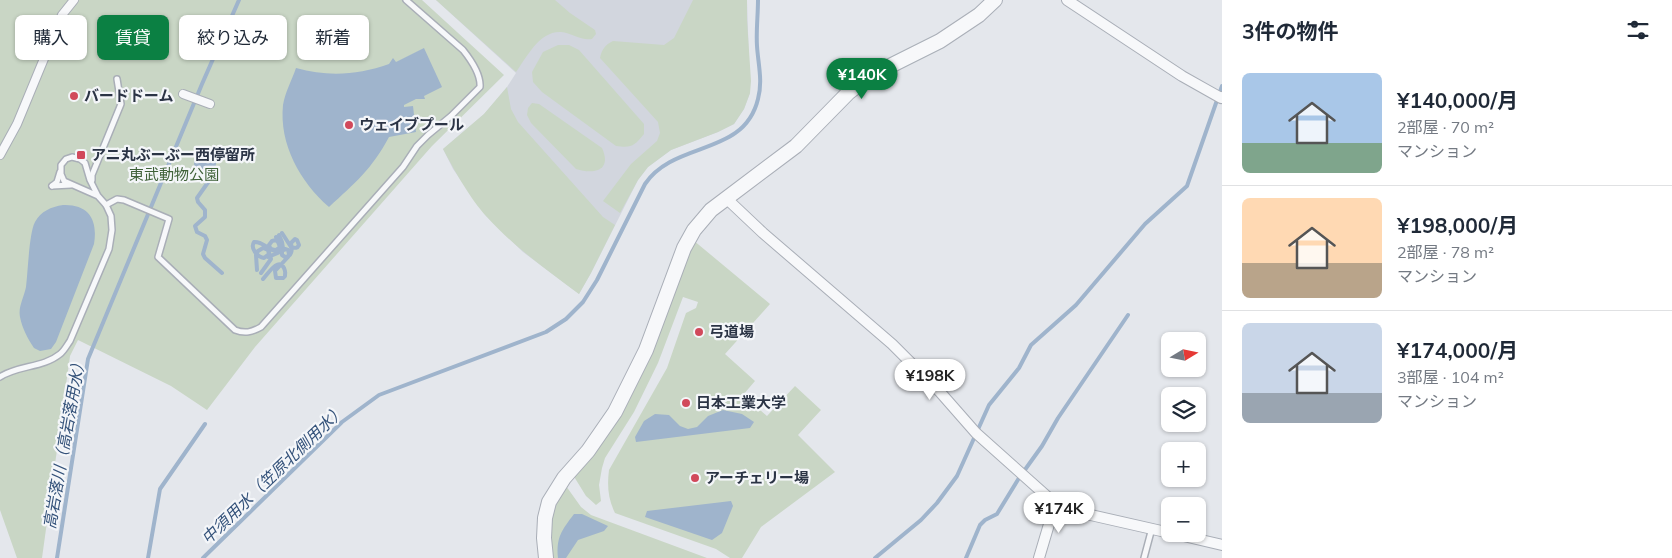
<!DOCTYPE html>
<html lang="ja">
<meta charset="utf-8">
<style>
:root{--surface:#fff;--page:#f6f6f7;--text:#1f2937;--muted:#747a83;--line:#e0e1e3;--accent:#0b8043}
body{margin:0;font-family:Mulish,"Noto Sans JP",sans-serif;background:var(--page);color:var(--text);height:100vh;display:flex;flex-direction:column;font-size:19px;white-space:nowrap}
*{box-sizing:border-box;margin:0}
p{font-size:16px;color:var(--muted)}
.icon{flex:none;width:28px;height:28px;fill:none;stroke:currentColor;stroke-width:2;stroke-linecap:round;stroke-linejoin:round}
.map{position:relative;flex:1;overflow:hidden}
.details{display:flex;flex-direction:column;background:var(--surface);width:450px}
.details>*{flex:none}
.banner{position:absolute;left:15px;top:15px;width:475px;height:45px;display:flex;gap:10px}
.needle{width:32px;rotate:80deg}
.controls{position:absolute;left:1161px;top:332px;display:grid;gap:10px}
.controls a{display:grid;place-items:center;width:45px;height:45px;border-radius:8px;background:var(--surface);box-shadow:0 1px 4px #0004;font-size:25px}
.price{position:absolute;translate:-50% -42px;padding:0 11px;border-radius:18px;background:#fff;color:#222;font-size:16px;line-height:32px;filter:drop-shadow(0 1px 2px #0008)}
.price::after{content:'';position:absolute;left:50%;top:30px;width:15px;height:11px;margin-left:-8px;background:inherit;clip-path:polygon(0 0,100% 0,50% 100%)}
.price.active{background:var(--accent);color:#fff}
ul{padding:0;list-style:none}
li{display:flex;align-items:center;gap:15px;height:125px;padding:0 20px}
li+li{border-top:1px solid var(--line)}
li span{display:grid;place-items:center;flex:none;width:140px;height:100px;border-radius:8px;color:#555}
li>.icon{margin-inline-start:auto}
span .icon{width:60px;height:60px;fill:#fffc;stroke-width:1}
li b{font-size:21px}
h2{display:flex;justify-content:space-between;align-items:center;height:60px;padding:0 20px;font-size:21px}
.chip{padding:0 18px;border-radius:8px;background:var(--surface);box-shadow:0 1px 4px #0004;font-size:18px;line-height:45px}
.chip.active{background:var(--accent);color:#fff}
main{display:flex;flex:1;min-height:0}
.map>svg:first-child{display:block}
</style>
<main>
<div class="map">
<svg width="1222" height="558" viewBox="0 0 1222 558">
<rect width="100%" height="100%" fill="#e4e7ec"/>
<polygon fill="#d2d6de" points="436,0 747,0 750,93 744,109 734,124 718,132 671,150 648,167 638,180 591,273 579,294 523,252 486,216 453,169 443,149 484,114 507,87 516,73"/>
<g fill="#c9d6c5">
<polygon points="0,0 422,0 504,75 432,146 255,347 207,410 171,386 78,340 70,356 42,558 17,558 0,510"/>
<path d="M 436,0 L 555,0 L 570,13 L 595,30 L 596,34 L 592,39 C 581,41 572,33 561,32 C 539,31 527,57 516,72 Z"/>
<path d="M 693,0 L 747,0 L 747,20 L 751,81 L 750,93 L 744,109 L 734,124 L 718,132 L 671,150 L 648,167 L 638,180 L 620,213 L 603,201 L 631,164 L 657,141 L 660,133 L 658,122 L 600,58 C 602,49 605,45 613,41 L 664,45 L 674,38 Z"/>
<path d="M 558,45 L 569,45 L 579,50 L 644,124 L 644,134 C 634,146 632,148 616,146 L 542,92 L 533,82 L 532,72 L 543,52 Z"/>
<path d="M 507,87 L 511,109 L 518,122 L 603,217 L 615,225 L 591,273 L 579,294 C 547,270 514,247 487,217 C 471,200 454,170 443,149 L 484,114 Z"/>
<path d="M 532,103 L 539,104 L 602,148 C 612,170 595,175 576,169 L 531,123 L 527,115 L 528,108 Z"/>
<path d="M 693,240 L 770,304 L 725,354 L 755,381 L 743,395 L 767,416 L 795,386 L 821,410 L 798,435 L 835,472 L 761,527 L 742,558 L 730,558 L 716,549 L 615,513 C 608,499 607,486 609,470 L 667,368 L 686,313 L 696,308 L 698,302 L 683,297 L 658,363 L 634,412 L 605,458 L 602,468 L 599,485 L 601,501 L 596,505 L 586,496 L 573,475 L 593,455 Z"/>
<path d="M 566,486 L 581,507 L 591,515 L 707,558 L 552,558 C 549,525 549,515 566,486 Z"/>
</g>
<g fill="#9fb4cc">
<path d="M 424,48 L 442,87 L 424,96 L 425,99 L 416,99 L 404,105 L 404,107 L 413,106 L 416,132 L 389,137 C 372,169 355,183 329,207 C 300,182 279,144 283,105 C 285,92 292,80 296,68 C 328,77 358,75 389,64 L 393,58 L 396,62 Z"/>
<circle cx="205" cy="163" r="11"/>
<path d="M 63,205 C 89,204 98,220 94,244 L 56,342 L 51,349 L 40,351 L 34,348 C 28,339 22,328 20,317 C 18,307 24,297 26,287 C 28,272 29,233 35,222 C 41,211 51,207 63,205 Z"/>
<polygon points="723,410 742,414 754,422 750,428 636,442 635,437 644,421 655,414 669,415 680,426 688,429 697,427 708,416"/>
<polygon points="731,501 733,506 722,533 712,540 645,517 647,511"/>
<path d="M 574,514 L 582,514 L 608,526 L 604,531 L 578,540 L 566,558 L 558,558 C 556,537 562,530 574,514 Z"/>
</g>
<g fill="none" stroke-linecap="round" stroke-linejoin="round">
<g stroke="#9fb4cc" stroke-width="4">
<polyline points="208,173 209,181 197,198 198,202 205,210 205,217 195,226 197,232 205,236 207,240 203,254 205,258 222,273"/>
<polyline points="268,257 280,252 283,248 282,242 279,235"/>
<path d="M 257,270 L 256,255 L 258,251 L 263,248 L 268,250 L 269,254 L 264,258 C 257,257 250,248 254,242 C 263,241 267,250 276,250 L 280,247 L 278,242 L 276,240 L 272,241 L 269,245 C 271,252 277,253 281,247 L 276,237"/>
<polyline points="261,273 271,259 269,252"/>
<path d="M 263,279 C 268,274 278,257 284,268 C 286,273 285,271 285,276 L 283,278 L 276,278 L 275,271 L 288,257 L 289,254 L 288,250 L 285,249 L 282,251 L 282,255 L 285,257 C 293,256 292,249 291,243 L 295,239 L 297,240 L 299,245 C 297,249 295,248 291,247 L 282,233"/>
<polyline points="57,558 88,359 202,84 239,0"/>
<polyline points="148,558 160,489 205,424"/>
<path d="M 203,558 L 342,422 L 379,395 L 546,332 L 566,319 L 583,302 L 597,280 L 645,184 C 675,140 744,157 758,99 C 763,81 758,63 757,46 C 756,31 758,15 758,0"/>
<polyline points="875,558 921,520 937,503 957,476 989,405 1019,368 1031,345 1076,305 1145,224 1187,186 1222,86"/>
<polyline points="966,558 980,525 985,520 997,514 1019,478 1042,446 1058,418 1128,315"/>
</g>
<defs>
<g id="service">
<polyline points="92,180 92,175 121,104 117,79"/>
<polyline points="52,186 57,182 60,172"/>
<polyline points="52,186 71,185"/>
<path d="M 106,205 L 117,199 L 124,200 L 169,219 L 158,257 L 235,330 C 245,334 252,332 261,327 L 403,167 L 417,146 L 428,135 L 451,116 L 480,87 C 481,75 471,60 463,50 L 406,0"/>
<path d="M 0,377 C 18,365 43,368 60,354 C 64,351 67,345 70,341 L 109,249 L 112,230 L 111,216 L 106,205 L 98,196 L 64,181 L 61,174 L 61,165 L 66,159 L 72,157 L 80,159 L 85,163 L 90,180 L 98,196"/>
<polyline points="1144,558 1152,528"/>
</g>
<g id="pedestrian">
<polyline points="183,94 210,104"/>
<polyline points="0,155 17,124 62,15 74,0"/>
</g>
<g id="minor">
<polyline points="1067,0 1182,76 1221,98 1222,97"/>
<polyline points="727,199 763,233 892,344 940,392 976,433 1060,508 1170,533"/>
<polyline points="1175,534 1222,545"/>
<polyline points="1039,558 1055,504"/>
</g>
<polyline id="tertiary" points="546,558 544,538 545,518 549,502 564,478 588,451 615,412 646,350 684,248 694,230 711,210 796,146 848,93 870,76 940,41 979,15 995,0"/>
</defs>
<use href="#service" stroke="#a9aeb7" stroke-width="8"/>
<use href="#pedestrian" stroke="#a9aeb7" stroke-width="10"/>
<use href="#minor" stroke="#a9aeb7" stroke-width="12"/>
<use href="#tertiary" stroke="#a9aeb7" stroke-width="16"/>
<use href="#service" stroke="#f7f8fa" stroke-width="5"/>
<use href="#pedestrian" stroke="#f7f8fa" stroke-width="8"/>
<use href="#minor" stroke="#f7f8fa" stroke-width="10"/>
<use href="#tertiary" stroke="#f7f8fa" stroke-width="14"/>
</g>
<g fill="#d1495b" stroke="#f4f6f9" stroke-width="2">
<circle cx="74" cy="96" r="5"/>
<circle cx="349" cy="125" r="5"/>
<rect x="76" y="150" width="10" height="10" rx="2.5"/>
<circle cx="699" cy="332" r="5"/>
<circle cx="686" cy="403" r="5"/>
<circle cx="695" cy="478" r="5"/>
</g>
<g text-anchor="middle" stroke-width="4.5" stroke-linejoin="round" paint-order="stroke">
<g font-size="15" font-weight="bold" fill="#2b3445" stroke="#f4f6f9" text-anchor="start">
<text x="84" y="101">バードドーム</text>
<text x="359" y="130">ウェイブプール</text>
<text x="91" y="160">アニ丸ぶーぶー西停留所</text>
<text x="709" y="337">弓道場</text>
<text x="696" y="408">日本工業大学</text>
<text x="705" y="483">アーチェリー場</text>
</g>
<g font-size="15" fill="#3f6138" stroke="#f4f6f9">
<text x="174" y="180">東武動物公園</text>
</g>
<g font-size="16" font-style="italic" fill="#34527a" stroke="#f4f6f9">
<text transform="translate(64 442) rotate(-80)" y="6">高岩落川（高岩落用水）</text>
<text transform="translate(273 474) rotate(-44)" y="6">中須用水（笠原北側用水）</text>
</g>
</g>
</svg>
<div class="controls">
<a><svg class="needle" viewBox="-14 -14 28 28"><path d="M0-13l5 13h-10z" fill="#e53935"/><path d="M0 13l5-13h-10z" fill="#747a83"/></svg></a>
<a><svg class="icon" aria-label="layers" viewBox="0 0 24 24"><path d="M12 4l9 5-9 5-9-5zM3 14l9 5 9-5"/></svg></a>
<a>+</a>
<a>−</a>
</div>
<b class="price active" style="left:862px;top:100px">¥140K</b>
<b class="price" style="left:930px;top:401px">¥198K</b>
<b class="price" style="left:1059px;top:534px">¥174K</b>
<div class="banner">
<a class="chip">購入</a>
<a class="chip active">賃貸</a>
<a class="chip">絞り込み</a>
<a class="chip">新着</a>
</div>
</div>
<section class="details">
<h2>3件の物件<svg class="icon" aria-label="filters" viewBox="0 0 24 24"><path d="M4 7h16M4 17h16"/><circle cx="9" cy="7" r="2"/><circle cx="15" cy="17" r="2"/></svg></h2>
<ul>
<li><span style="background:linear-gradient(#a9c7e8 70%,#7fa58c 0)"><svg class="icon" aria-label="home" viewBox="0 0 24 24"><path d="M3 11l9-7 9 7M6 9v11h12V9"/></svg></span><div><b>¥140,000/月</b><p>2部屋 · 70 m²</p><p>マンション</p></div></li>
<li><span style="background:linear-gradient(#ffd9b3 65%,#b9a48a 0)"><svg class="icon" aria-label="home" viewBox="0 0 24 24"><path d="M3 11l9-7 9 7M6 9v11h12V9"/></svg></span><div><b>¥198,000/月</b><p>2部屋 · 78 m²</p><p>マンション</p></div></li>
<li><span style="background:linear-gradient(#c9d6e8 70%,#9aa5b1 0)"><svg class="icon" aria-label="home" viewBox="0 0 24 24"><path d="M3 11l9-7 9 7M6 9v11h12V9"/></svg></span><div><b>¥174,000/月</b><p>3部屋 · 104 m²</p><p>マンション</p></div></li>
</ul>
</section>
</main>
